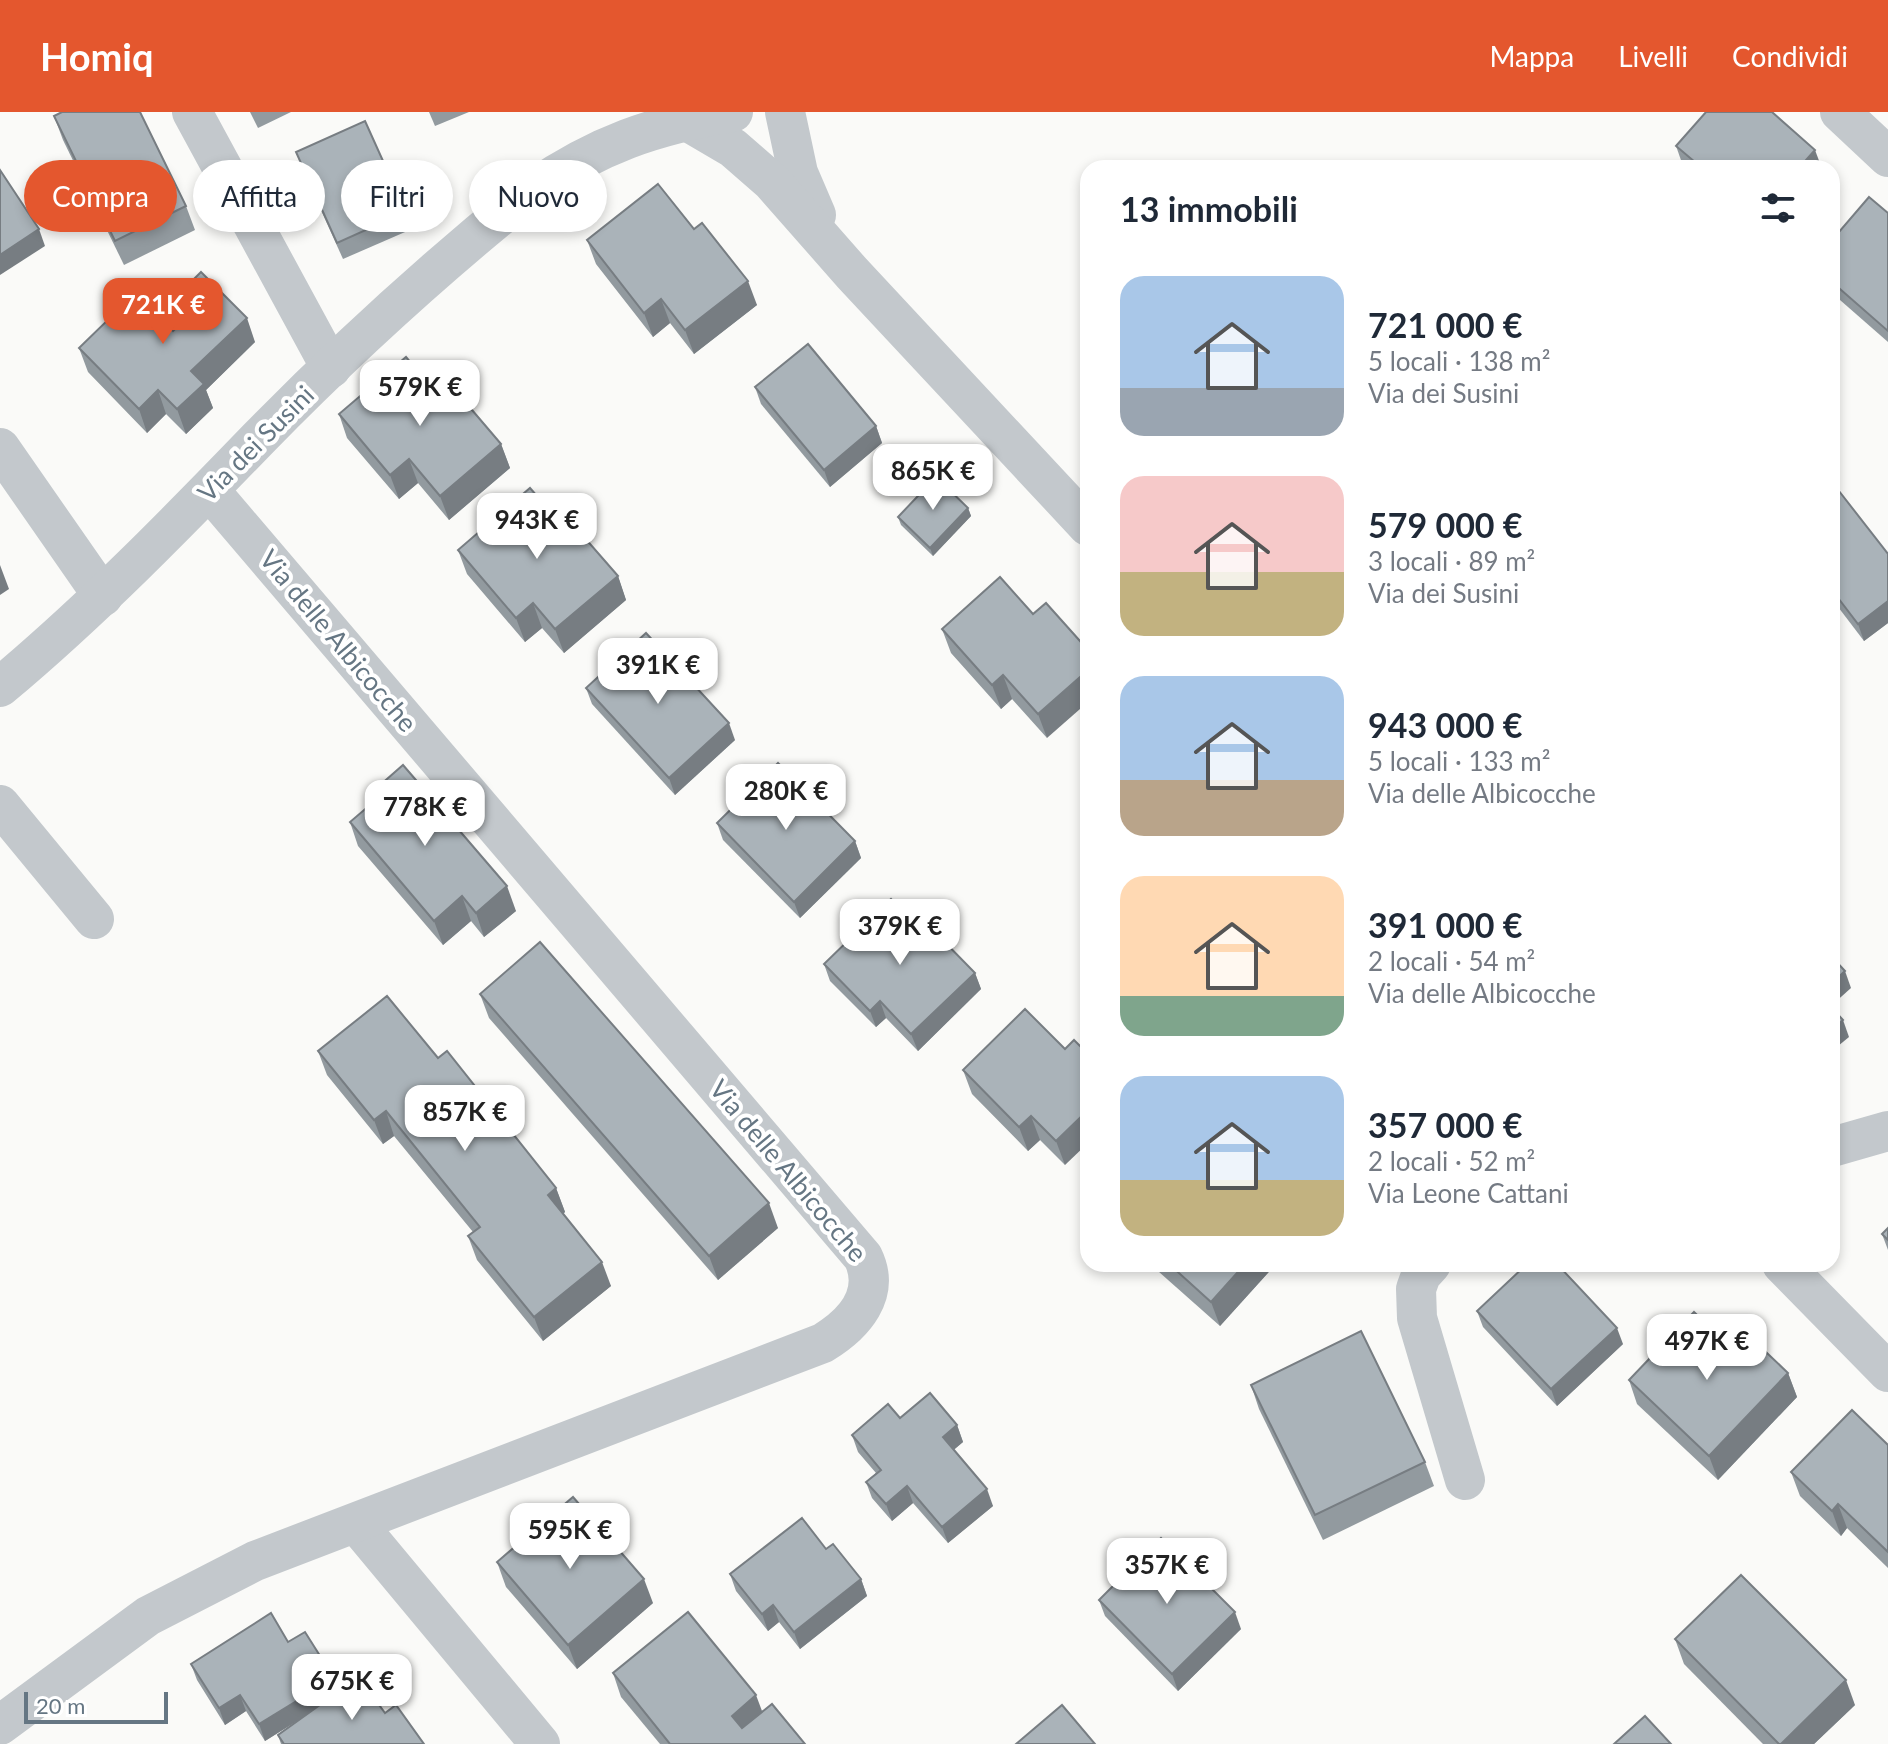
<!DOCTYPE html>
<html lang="it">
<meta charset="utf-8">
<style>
:root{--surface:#fff;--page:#f2f2f3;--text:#1f2937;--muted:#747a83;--accent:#e4572e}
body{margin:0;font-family:Lato,sans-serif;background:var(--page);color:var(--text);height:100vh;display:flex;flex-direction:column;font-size:30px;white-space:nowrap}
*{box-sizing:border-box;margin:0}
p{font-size:26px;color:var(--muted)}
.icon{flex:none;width:44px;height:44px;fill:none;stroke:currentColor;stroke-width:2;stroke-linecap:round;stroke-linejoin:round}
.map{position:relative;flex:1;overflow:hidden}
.drawer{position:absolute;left:1080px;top:48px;width:760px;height:1112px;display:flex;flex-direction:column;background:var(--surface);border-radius:24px;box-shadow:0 4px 12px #0003}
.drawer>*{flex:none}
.banner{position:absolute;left:24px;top:48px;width:760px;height:72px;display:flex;gap:16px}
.scale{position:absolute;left:24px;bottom:20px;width:144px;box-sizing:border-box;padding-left:8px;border:4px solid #657683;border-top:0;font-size:22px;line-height:28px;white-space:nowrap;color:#657683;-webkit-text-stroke:6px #fff;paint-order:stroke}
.price{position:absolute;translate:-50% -68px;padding:0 18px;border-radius:16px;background:#fff;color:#222;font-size:26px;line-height:52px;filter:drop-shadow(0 2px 4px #0008)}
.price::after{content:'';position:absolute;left:50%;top:48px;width:24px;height:18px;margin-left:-12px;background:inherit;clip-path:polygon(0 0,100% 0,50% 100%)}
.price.current{background:var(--accent);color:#fff}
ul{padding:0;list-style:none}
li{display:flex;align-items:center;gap:24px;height:200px;padding:0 40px}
li span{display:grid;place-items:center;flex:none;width:224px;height:160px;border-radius:24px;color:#555}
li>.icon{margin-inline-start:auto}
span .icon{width:96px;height:96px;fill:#fffc;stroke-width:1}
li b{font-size:34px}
h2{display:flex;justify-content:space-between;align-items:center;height:96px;padding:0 40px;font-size:34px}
.tag{padding:0 28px;border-radius:36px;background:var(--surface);box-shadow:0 4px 12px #0003;font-size:28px;line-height:72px}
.tag.current{background:var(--accent);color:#fff}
header{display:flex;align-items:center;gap:48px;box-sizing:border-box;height:112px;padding:0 40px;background:var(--accent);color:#fff}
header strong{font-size:38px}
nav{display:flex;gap:44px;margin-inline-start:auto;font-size:28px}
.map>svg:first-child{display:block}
</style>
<header>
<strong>Homiq</strong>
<nav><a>Mappa</a><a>Livelli</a><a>Condividi</a></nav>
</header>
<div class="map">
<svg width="1888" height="1632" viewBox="0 0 1888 1632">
<rect width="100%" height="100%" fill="#fafaf8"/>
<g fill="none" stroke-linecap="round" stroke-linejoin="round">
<g stroke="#c3c8cc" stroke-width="40">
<polyline points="192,0 331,256"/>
<polyline points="785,0 798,61 816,103"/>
<polyline points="1840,0 1888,45"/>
<polyline points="687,9 733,36 772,70 852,161 1088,414"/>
<polyline points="0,336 103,484"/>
<path d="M 0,575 C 92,498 175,413 258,327 C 344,239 436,155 532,78 C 597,33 654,13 733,0"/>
<polyline points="0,693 94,807"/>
<polyline points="1832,1035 1888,1019"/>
<polyline points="1431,1152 1421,1163 1416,1177 1417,1206 1465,1368"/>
<polyline points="1782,1152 1888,1260"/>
<polyline points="356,1411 540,1632"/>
<path d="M 0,1613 L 148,1504 L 255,1449 L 823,1231 C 854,1212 881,1182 863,1145 L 210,379"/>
</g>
</g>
<g fill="#929a9f">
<polygon points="250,0 291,0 258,16"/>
<polygon points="429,0 469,0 435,14"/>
<polygon points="54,4 186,94 195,118 124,153 63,28"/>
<polygon points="1676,34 1821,54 1820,56 1688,56 1682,51"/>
<polygon points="296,40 406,100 412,117 343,147 302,56"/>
<polygon points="1888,101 1888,230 1832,181 1832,128"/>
<polygon points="694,117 757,193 694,242 670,211 653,225 596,152 587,128"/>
<polygon points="182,179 255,230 206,278 213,296 186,322 166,302 147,321 88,260 79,236 125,206 173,219 191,201"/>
<polygon points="755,275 876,314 882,331 830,375 761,292"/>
<polygon points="443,289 501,332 510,356 449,408 418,371 399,387 347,326 339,302"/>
<polygon points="1832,384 1888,442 1888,511 1864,529 1832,487"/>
<polygon points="968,396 971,404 933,444 901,413 898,405"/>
<polygon points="564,415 618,464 626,488 564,541 542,516 525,530 467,462 458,438"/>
<polygon points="1033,502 1047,626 1012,587 1001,597 951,541 942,517"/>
<polygon points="586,576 735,628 675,683 592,592"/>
<polygon points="371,681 516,799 484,825 471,809 443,833 358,734 350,710 374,690"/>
<polygon points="717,711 855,729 861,746 800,806 723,728"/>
<polygon points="924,821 975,861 981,877 918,939 886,906 876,915 830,869 824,852"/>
<polygon points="480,882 778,1116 718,1168 489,906"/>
<polygon points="1065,937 1065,1053 1040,1028 1028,1039 972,982 963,958"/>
<polygon points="318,939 438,946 556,1076 565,1100 563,1102 611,1174 543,1229 477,1148 468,1124 473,1120 394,1024 383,1032 327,963"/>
<polygon points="1888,1116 1888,1138 1882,1122"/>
<polygon points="1150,1152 1276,1152 1220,1214"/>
<polygon points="1477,1199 1623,1232 1557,1294 1483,1215"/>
<polygon points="1734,1238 1788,1261 1797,1285 1718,1368 1637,1292 1629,1268"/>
<polygon points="1251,1273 1425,1350 1434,1374 1323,1428 1259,1297"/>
<polygon points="900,1306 957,1313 963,1330 953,1338 993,1394 948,1431 913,1391 892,1409 872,1386 866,1370 876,1361 858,1340 852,1323"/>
<polygon points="1888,1333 1888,1456 1847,1416 1841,1424 1800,1384 1791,1360"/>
<polygon points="826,1437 861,1467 867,1484 800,1537 779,1510 768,1519 736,1479 730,1462"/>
<polygon points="497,1450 653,1491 577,1557 506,1475"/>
<polygon points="1099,1488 1241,1517 1178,1579 1105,1504"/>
<polygon points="1675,1527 1855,1593 1814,1632 1763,1632 1684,1552"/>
<polygon points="288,1530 334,1566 339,1579 385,1601 424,1632 281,1632 278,1623 300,1607 265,1629 246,1599 225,1613 197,1568 191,1552"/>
<polygon points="613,1561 762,1600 805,1632 660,1632 621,1585"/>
</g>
<g fill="#777d82">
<polygon points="1815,38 1821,54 1820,56 1799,56"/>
<polygon points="39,117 45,134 0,163 0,143"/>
<polygon points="748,169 757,193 694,242 685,218"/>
<polygon points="661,187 670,211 653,225 644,201"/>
<polygon points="247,206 255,230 206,278 213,296 186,322 177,297 191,259"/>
<polygon points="158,278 166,302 147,321 139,297"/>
<polygon points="876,314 882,331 830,375 824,358"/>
<polygon points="501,332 510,356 449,408 440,384"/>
<polygon points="409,347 418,371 399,387 390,363"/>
<polygon points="968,396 971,404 933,444 930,436"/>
<polygon points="0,453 9,477 0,483"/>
<polygon points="618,464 626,488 564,541 555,517"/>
<polygon points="1888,489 1888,511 1864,529 1858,512"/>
<polygon points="533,491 542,516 525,530 516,506"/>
<polygon points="1088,558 1088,590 1047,626 1038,602"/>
<polygon points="1003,563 1012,587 1001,597 992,573"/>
<polygon points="729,611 735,628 675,683 669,666"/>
<polygon points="855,729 861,746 800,806 794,790"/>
<polygon points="507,774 516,799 484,825 476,801"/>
<polygon points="462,784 471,809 443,833 434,809"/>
<polygon points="1845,859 1851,876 1832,893 1832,871"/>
<polygon points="975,861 981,877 918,939 911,922"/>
<polygon points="880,889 886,906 876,915 870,899"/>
<polygon points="1843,908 1849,925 1832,939 1832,918"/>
<polygon points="1088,998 1088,1031 1065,1053 1056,1029"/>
<polygon points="386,999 394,1024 383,1032 374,1008"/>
<polygon points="1031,1004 1040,1028 1028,1039 1019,1015"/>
<polygon points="556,1076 565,1100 556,1107 548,1083"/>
<polygon points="769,1091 778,1116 718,1168 709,1144"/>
<polygon points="602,1150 611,1174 543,1229 534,1205"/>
<polygon points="1245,1152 1276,1152 1220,1214 1211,1190"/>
<polygon points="1617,1216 1623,1232 1557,1294 1551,1277"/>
<polygon points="1788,1261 1797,1285 1718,1368 1709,1344"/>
<polygon points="957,1313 963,1330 949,1342 943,1325"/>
<polygon points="907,1374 913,1391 892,1409 886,1392"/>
<polygon points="987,1377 993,1394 948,1431 942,1415"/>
<polygon points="1838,1392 1847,1416 1841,1424 1832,1399"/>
<polygon points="644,1467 653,1491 577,1557 568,1533"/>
<polygon points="861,1467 867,1484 800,1537 794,1520"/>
<polygon points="773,1493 779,1510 768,1519 762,1502"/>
<polygon points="1235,1500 1241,1517 1178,1579 1172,1562"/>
<polygon points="334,1566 340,1582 265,1629 259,1612"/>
<polygon points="1846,1568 1855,1593 1814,1632 1781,1632"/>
<polygon points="240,1583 246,1599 225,1613 219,1596"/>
<polygon points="756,1583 765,1607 741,1628 732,1604"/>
</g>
<g fill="#aab3b9" stroke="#777d82" stroke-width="2">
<polygon points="62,0 140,0 186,94 115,129 54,4"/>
<polygon points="1706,0 1772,0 1815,38 1799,56 1702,56 1676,34"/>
<polygon points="365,9 406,100 337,131 296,40"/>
<polygon points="0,58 39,117 0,143"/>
<polygon points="658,72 694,117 702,111 748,169 685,218 661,187 644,201 587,128"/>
<polygon points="1869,85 1888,101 1888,219 1832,170 1832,128"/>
<polygon points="201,160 247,206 191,259 204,272 177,297 158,278 139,297 79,236 117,199 125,206 143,188 173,219 198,194 182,179"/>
<polygon points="808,232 876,314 824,358 755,275"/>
<polygon points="406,245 443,289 455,278 501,332 440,384 409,347 390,363 339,302"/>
<polygon points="936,365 968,396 930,436 898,405"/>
<polygon points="530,376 564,415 571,410 618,464 555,517 533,491 516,506 458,438"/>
<polygon points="1839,379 1888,442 1888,489 1858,512 1832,478 1832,384"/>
<polygon points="1000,465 1033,502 1046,491 1088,538 1088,558 1038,602 1003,563 992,573 942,517"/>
<polygon points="646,521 729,611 669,666 586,576"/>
<polygon points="778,651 855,729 794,790 717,711"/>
<polygon points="403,653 507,774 476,801 462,784 434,809 350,710 377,687 371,681"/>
<polygon points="891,787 924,821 930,815 975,861 911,922 880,889 870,899 824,852"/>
<polygon points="540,830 769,1091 709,1144 480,882"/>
<polygon points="1832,845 1845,859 1832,871"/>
<polygon points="387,884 438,946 447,939 556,1076 548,1083 602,1150 534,1205 468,1124 480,1115 386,999 374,1008 318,939"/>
<polygon points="1832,896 1843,908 1832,918"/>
<polygon points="1025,897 1065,937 1074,928 1088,942 1088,998 1056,1029 1031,1004 1019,1015 963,958"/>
<polygon points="1888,1116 1888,1128 1882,1122"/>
<polygon points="1169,1152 1245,1152 1211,1190"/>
<polygon points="1527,1152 1557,1152 1617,1216 1551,1277 1477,1199"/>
<polygon points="1694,1200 1734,1238 1748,1223 1788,1261 1709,1344 1629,1268"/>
<polygon points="1361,1219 1425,1350 1315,1403 1251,1273"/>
<polygon points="930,1281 957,1313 943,1325 987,1377 942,1415 907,1374 886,1392 866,1370 881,1358 852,1323 888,1292 900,1306"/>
<polygon points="1852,1298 1888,1333 1888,1440 1838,1392 1832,1399 1791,1360"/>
<polygon points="573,1385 644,1467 568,1533 497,1450"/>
<polygon points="802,1406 826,1437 833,1432 861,1467 794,1520 773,1493 762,1502 730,1462"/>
<polygon points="1161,1426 1235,1500 1172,1562 1099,1488"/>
<polygon points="1741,1463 1846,1568 1781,1632 1779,1632 1675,1527"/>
<polygon points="688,1500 756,1583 732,1604 742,1616 772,1592 805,1632 670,1632 613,1561"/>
<polygon points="271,1501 288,1530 305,1520 334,1566 259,1612 240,1583 219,1596 191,1552"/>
<polygon points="359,1565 385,1601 396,1593 424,1632 284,1632 278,1623"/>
<polygon points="1062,1593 1095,1632 1016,1632"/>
<polygon points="1645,1604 1671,1632 1614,1632"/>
</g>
<g text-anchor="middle" stroke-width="8" stroke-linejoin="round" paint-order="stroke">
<g font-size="26" fill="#657683" stroke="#fff">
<text transform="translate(256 332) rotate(-45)" y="9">Via dei Susini</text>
<text transform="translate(338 529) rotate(50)" y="9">Via delle Albicocche</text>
<text transform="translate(788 1059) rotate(50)" y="9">Via delle Albicocche</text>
</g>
</g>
</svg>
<div class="scale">20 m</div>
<b class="price current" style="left:163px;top:234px">721K €</b>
<b class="price" style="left:420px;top:316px">579K €</b>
<b class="price" style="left:933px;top:400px">865K €</b>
<b class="price" style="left:537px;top:449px">943K €</b>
<b class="price" style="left:658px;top:594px">391K €</b>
<b class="price" style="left:786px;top:720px">280K €</b>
<b class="price" style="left:425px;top:736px">778K €</b>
<b class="price" style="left:900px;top:855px">379K €</b>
<b class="price" style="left:465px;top:1041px">857K €</b>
<b class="price" style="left:1707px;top:1270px">497K €</b>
<b class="price" style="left:570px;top:1459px">595K €</b>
<b class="price" style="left:1167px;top:1494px">357K €</b>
<b class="price" style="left:352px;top:1610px">675K €</b>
<div class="banner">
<a class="tag current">Compra</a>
<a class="tag">Affitta</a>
<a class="tag">Filtri</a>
<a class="tag">Nuovo</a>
</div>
<section class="drawer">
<h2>13 immobili<svg class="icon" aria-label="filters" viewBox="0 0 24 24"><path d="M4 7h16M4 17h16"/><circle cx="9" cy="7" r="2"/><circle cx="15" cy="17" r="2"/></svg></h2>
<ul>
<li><span style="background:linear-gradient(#a9c7e8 70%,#9aa5b1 0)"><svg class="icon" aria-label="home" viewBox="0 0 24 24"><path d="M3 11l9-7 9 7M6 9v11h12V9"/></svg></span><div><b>721 000 €</b><p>5 locali · 138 m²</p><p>Via dei Susini</p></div></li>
<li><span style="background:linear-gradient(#f6c9c9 60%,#c2b280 0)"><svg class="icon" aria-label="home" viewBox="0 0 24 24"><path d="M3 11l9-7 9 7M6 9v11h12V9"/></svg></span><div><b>579 000 €</b><p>3 locali · 89 m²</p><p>Via dei Susini</p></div></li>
<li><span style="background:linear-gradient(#a9c7e8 65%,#b9a48a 0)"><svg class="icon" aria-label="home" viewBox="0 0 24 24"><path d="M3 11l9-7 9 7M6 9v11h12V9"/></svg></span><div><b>943 000 €</b><p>5 locali · 133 m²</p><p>Via delle Albicocche</p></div></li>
<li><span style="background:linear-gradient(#ffd9b3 75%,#7fa58c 0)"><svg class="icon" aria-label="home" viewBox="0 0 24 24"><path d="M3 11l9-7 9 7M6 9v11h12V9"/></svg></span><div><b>391 000 €</b><p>2 locali · 54 m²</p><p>Via delle Albicocche</p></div></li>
<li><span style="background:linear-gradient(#a9c7e8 65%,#c2b280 0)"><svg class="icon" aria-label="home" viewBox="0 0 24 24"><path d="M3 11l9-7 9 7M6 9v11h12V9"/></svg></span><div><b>357 000 €</b><p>2 locali · 52 m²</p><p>Via Leone Cattani</p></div></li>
</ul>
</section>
</div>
